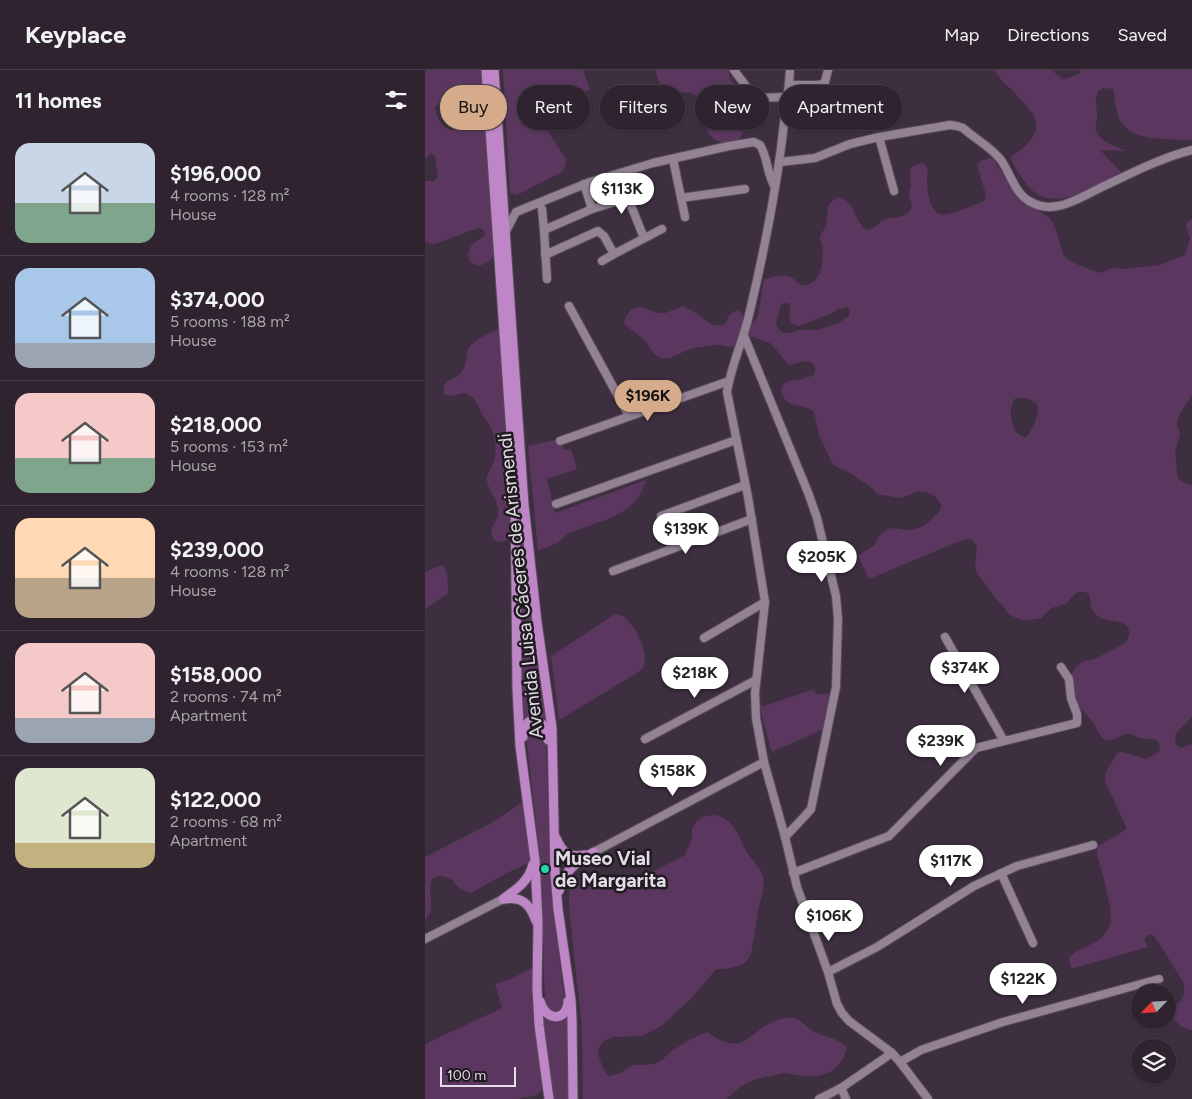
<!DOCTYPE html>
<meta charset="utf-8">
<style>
:root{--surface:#2e232f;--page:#3a2f3b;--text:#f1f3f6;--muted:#a7a4aa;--line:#49404b;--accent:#d6ab8b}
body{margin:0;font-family:Figtree,sans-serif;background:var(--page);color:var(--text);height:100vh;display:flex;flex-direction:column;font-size:19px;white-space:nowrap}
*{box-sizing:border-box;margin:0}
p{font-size:16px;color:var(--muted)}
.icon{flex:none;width:28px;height:28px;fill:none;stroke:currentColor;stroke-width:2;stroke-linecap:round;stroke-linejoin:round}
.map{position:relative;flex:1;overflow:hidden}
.sheet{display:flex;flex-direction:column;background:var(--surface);width:425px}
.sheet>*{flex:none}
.banner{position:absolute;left:15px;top:15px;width:475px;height:45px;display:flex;gap:10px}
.needle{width:32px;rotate:245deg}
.tools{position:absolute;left:706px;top:914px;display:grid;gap:10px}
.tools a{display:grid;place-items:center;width:45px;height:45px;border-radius:50%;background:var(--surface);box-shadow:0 1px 4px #0004,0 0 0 1px var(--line);font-size:25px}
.scale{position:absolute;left:15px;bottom:12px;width:76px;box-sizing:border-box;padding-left:5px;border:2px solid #e4dce6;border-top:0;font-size:14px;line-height:18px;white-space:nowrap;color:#e4dce6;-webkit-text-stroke:4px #201a21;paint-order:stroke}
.price{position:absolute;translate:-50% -42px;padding:0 11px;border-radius:18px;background:#fff;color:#222;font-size:16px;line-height:32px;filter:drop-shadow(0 1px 2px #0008)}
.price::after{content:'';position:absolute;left:50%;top:30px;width:15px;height:11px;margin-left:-8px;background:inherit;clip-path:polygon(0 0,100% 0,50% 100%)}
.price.current{background:var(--accent);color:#111}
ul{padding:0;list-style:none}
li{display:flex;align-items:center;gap:15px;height:125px;padding:0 15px}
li+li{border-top:1px solid var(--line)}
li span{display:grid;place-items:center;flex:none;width:140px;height:100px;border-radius:15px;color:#555}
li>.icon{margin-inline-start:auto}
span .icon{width:60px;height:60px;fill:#fffc;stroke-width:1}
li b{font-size:21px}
h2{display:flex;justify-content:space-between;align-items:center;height:60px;padding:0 15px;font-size:21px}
.tag{padding:0 18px;border-radius:22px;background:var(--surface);box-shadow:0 1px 4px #0004,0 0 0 1px var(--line);font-size:18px;line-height:45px}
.tag.current{background:var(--accent);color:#111}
header{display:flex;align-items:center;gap:30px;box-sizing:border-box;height:70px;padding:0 25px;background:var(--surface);border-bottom:1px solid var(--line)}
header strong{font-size:24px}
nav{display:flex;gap:28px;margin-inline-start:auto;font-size:18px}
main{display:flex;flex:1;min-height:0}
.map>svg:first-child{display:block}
</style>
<header>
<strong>Keyplace</strong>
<nav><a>Map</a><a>Directions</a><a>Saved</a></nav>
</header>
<main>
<section class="sheet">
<h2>11 homes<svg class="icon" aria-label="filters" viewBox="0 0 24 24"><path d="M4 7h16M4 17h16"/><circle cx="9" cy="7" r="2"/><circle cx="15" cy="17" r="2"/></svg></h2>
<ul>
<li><span style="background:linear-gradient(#c9d6e8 60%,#7fa58c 0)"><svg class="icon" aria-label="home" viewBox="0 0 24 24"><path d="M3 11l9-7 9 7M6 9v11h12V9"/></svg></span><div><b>$196,000</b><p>4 rooms · 128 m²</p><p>House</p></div></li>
<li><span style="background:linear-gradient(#a9c7e8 75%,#9aa5b1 0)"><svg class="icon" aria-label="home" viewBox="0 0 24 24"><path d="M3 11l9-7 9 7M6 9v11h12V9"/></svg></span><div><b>$374,000</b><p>5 rooms · 188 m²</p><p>House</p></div></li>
<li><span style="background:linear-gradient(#f6c9c9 65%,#7fa58c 0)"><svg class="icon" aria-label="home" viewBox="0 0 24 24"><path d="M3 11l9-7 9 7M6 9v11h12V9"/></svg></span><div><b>$218,000</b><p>5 rooms · 153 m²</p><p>House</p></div></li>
<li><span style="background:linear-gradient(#ffd9b3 60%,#b9a48a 0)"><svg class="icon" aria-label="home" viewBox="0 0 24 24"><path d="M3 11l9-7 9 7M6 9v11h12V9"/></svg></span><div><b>$239,000</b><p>4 rooms · 128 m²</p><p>House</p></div></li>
<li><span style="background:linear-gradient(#f6c9c9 75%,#9aa5b1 0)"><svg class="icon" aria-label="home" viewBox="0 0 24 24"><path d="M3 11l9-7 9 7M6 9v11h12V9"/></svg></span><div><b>$158,000</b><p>2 rooms · 74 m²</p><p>Apartment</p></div></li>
<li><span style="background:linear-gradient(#dfe7d0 75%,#c2b280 0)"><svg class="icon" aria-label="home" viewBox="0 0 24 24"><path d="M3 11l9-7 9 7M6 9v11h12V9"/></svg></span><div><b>$122,000</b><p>2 rooms · 68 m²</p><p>Apartment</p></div></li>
</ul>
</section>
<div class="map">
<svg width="767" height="1029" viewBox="0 0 767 1029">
<rect width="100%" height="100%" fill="#3d2f3f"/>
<g fill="#5b3760" fill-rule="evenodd">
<path d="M 0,0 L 57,0 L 59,43 L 71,180 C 62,206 33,195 47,175 C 50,171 56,169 60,165 L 59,161 L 55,158 L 50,159 L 13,173 L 8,174 L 0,172 L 0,111 L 9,111 L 13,107 L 10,86 L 6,83 L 0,89 ZM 18,31 C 30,32 36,46 34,57 L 25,60 C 15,56 12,48 10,37 L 14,33 Z"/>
<polygon points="78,0 158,0 165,20 107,38 141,89 140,96 137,102 92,125 85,123"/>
<path d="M 230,0 L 304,0 L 304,7 L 309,14 L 319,18 L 326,27 L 327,36 L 325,46 L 320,54 L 318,63 L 313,71 C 301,75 287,73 282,60 C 278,51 280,40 278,31 C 275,29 272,26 269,24 C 258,20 243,27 236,15 C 233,11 232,5 230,0 Z"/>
<path d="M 570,0 L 626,0 L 638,9 C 643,8 651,6 655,3 L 655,0 L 767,0 L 767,70 C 757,71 749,69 740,69 C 722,68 706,67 695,50 C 690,40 691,29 688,19 L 679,18 L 674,20 C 669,29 671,34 672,44 C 673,49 670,54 671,60 C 675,73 690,75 700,81 L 675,80 L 696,102 C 673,115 631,143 607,120 C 597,111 591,99 585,87 C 591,83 599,78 603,73 C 618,57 611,46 598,32 C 594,29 591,24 588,21 C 581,14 574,9 570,0 Z"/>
<path d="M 564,88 L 568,89 L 591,123 L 599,131 L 625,148 L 632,162 L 638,184 L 641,188 L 649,193 L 674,203 L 688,198 L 700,199 L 734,195 L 760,185 L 765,169 L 761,155 L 763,151 L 767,149 L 767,325 L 755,344 L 753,349 L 752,354 L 755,363 L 754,368 L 750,382 L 753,408 L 757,412 L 767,416 L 767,647 L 751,663 L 750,672 L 752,676 L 757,678 L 767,674 L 767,960 L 766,960 C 756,958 743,949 750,937 C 753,933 758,929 759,924 C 760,920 759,916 758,912 L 736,876 L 728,865 L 723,865 L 719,870 L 723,877 L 646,899 L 644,888 C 651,878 664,877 674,870 C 679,866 683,860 685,854 C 689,839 676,800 672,784 L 672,777 L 702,759 L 680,711 L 680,704 L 690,686 L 694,682 L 698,682 L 721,689 L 734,682 C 739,666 723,670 714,668 C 710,666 708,664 703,664 C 695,664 690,672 682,670 C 674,668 672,658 668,652 C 664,647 659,643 655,638 C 652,633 652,628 650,623 C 648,618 645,614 644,609 L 650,598 L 653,595 L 659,591 L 670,589 L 700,573 C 703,569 705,566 704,561 C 701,547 681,554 673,546 C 663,537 667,534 664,524 L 660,522 L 655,522 L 651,523 L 641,534 L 627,538 L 616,548 L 604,550 L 599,550 L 594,549 L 585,545 L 564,520 L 552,503 L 550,498 L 552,476 L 546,469 L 541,469 L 532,472 L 444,509 L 433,486 L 450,475 L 452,468 L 463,459 L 468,458 L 482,460 L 491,459 L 500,455 L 514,442 L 516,438 L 516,434 L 510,426 L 501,422 L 491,422 L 476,428 L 452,424 L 446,417 L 425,403 L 410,396 L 407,393 L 394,365 L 389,342 C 377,331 363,342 356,322 C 359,309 362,312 373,310 C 376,310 378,308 381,307 C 383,307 386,307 388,305 C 390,303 391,300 390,298 C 388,286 373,293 366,295 L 362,293 L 349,277 L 345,273 L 333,269 L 329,267 L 319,268 L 308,277 C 303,277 298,275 293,275 C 287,275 271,278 265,279 C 255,282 246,291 236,288 C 227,285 226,277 220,271 C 214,264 205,260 199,253 C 200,248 201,245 204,242 C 216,230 226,245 239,243 C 246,242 251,238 258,236 C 263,239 269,241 273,244 C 283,251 286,259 300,254 L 304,245 L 312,240 C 318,244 321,250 328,253 L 331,250 L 333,245 L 339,209 C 346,208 355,204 362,206 C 370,207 373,217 382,215 C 398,211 399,187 397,174 C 396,170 395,171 395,167 C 396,163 399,160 401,156 C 405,143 397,134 414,127 C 431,132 429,151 441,160 C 453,159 452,152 461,149 C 468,147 478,148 483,143 C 490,137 485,131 484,125 C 484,121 486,118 486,114 C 485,106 482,97 492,94 C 506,90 502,106 502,113 C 502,121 505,142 515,144 C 525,146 549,135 559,131 L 561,125 L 552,95 L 555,91 ZM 360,233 L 365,234 C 365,244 361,254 374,256 L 405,244 L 413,239 L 422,237 L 425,241 L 424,246 L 413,253 L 393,260 L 374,260 L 364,263 L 359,263 L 355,261 L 351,254 L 356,235 ZM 591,328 C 600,327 608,329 613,336 C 614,344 607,362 601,367 C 597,366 596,366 593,364 C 585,357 583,335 591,328 Z"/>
<path d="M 77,257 L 89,464 C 85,470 79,472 72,472 C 59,460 72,454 73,444 C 75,431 64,423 62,411 C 61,403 68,398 69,390 C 72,378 71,367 65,356 C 64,353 61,350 59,347 C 52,336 53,330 41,323 L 26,326 L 20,325 C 14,310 29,311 36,303 C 44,294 38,283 46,275 C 54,267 67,262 77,257 Z"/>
<path d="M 134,369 L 139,380 L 146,379 L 152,399 L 122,409 L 130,443 L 221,410 C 212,446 176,450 147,462 C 141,464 137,469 132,473 C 126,476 119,478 113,481 L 103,376 Z"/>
<polygon points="94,439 96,439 122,649 108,646 98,650 96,630"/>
<path d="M 17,495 C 23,500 23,514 23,523 L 0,539 L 0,502 Z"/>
<polygon points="190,544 199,546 210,559 218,577 220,587 219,597 212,603 134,650 126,586"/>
<polygon points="389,619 391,624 406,623 399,659 347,682 337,647 336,637"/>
<polygon points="111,653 121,666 125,812 140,933 135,943 124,942 120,933 115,787 101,665 102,658"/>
<path d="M 99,731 L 105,792 L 80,804 L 46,823 C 41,822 36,820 32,816 C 30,814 29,812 27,810 C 22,806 14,805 8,808 C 0,816 13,838 0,850 L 0,787 L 68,752 Z"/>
<path d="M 290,745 C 311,750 313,768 323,784 C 328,791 336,798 338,807 C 340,817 336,827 334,837 C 331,847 331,857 329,867 C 327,873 328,881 325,886 C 319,898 302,899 291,899 L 265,930 L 251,942 L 245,949 L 233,958 L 216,966 L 188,967 L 179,971 L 173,979 C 174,990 177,998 184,1006 L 193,1004 L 209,995 L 219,995 L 229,994 L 237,990 L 244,983 L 264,970 L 282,962 C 319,988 320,964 350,951 C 357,948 362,947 369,948 C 379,951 380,957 388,961 C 401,968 410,966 422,978 C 416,1001 400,1008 377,1006 C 370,1005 364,1003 357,1003 C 354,1004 350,1005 346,1006 C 327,1009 315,1015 302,1029 L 158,1029 C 157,999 158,968 155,938 C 152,910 148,882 146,854 C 145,847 144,839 144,831 C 144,824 144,815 151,811 C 171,798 174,821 191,820 L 260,785 L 267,768 L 267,758 L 272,751 L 280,746 Z"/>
<path d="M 107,898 L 110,963 L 118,1015 C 115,1029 106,1025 94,1029 L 0,1029 L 0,974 L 77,938 L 70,914 L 88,908 Z"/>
<path d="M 143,946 L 144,1029 L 128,1029 L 117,947 C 126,949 133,951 143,946 Z"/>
</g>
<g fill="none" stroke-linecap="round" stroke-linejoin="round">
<defs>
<g id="minor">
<polyline points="309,0 329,27 333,28 362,27"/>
<path d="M 365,0 C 364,18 361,36 359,53 C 352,118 339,182 324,245 C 318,271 306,296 302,322 L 323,427 L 340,532 L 330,623 L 331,648 L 339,692 L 360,767 L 372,817 L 403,902 L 412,934 L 417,943 L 424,951 L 467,983 L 475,992 L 503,1029"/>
<polyline points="364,15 395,15 400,12 403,0"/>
<polyline points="454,67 469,121"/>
<polyline points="248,89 260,147"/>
<path d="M 355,92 L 390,88 L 425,74 L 454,67 L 525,55 L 532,56 L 538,58 C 550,69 566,77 576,90 C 585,103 590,123 604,131 C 612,136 623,138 633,136 C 646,134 663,124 675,118 C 705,104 735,88 767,80"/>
<polyline points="203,128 220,123"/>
<polyline points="256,128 320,119"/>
<polyline points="117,139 119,160"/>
<polyline points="167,139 203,128 219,168"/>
<path d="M 81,161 L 91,142 L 165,112 L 228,93 L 304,76 L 329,72 L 335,75 C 344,90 341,103 350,117"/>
<polyline points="120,185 173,161 179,166 189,184 237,159"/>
<polyline points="177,191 189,184"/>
<polyline points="122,209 119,160 167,139 159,114"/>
<polyline points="144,236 204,346"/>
<polyline points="319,266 384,425 392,448 411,526 413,549 411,617 386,739 379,747 360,767"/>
<polyline points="135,371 304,311"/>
<polyline points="131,434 311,370"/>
<polyline points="236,446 320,415"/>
<polyline points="188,501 327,449"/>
<polyline points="520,567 579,671"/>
<polyline points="279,568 340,532"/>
<polyline points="220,669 331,610"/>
<polyline points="169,782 339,692"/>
<polyline points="368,803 464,766 551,678 652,653 652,644 646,628 644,609 636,597"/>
<polyline points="576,803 608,873"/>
<polyline points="0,869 78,829"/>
<polyline points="403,902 452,877 549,816 592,796 668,775"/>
<polyline points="475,992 496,980 578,952 734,909"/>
<polyline points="416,1018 421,1029"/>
<polyline points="394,1029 416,1018 467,983"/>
</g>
<g id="major">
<polyline points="61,0 90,423 92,618 95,676 110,790 113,854 112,917 114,955 124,1029"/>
<polyline points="69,0 99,435 112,552 127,658 130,804 133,839 146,930 147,949 148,1029"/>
<path d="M 98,667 C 98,663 98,659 101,655 C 106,647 116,650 120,658 C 122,661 122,666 123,670"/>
<path d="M 131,768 C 138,784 144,788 161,785"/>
<path d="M 134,821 C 140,800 150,793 169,782"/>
<path d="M 78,829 C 92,819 104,811 108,794"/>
<path d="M 79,829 C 97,826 105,834 111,851"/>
<path d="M 115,931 C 120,951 142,953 143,931"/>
</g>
</defs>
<use href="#minor" stroke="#5a4e5b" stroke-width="10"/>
<use href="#major" stroke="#5a4e5b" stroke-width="11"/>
<use href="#minor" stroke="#928294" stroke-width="8"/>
<use href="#major" stroke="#be86c6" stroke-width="9"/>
</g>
<circle fill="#25d5ae" stroke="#201a21" stroke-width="2" cx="120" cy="799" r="5"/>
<g text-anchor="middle" stroke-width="5" stroke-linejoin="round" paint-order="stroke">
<g font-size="19" fill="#e4dce6" stroke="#201a21">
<text transform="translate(95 516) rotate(-96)" y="7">Avenida Luisa Cáceres de Arismendi</text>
</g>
<g font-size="19" font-weight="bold" fill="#e4dce6" stroke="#201a21" text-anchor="start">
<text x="130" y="795">Museo Vial<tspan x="130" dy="22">de Margarita</tspan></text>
</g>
</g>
</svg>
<div class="tools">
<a><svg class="needle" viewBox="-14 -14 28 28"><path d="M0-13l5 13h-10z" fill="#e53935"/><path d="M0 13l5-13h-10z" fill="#a7a4aa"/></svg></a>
<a><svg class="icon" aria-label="layers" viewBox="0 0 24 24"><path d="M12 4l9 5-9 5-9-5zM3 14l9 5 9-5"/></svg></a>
</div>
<div class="scale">100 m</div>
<b class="price" style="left:197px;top:145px">$113K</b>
<b class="price current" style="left:223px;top:352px">$196K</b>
<b class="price" style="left:261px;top:485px">$139K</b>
<b class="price" style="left:397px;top:513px">$205K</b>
<b class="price" style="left:540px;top:624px">$374K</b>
<b class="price" style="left:270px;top:629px">$218K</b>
<b class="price" style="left:516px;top:697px">$239K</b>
<b class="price" style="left:248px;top:727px">$158K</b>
<b class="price" style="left:526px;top:817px">$117K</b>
<b class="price" style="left:404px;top:872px">$106K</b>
<b class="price" style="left:598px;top:935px">$122K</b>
<div class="banner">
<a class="tag current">Buy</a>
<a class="tag">Rent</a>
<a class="tag">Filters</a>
<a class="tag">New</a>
<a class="tag">Apartment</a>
</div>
</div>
</main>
